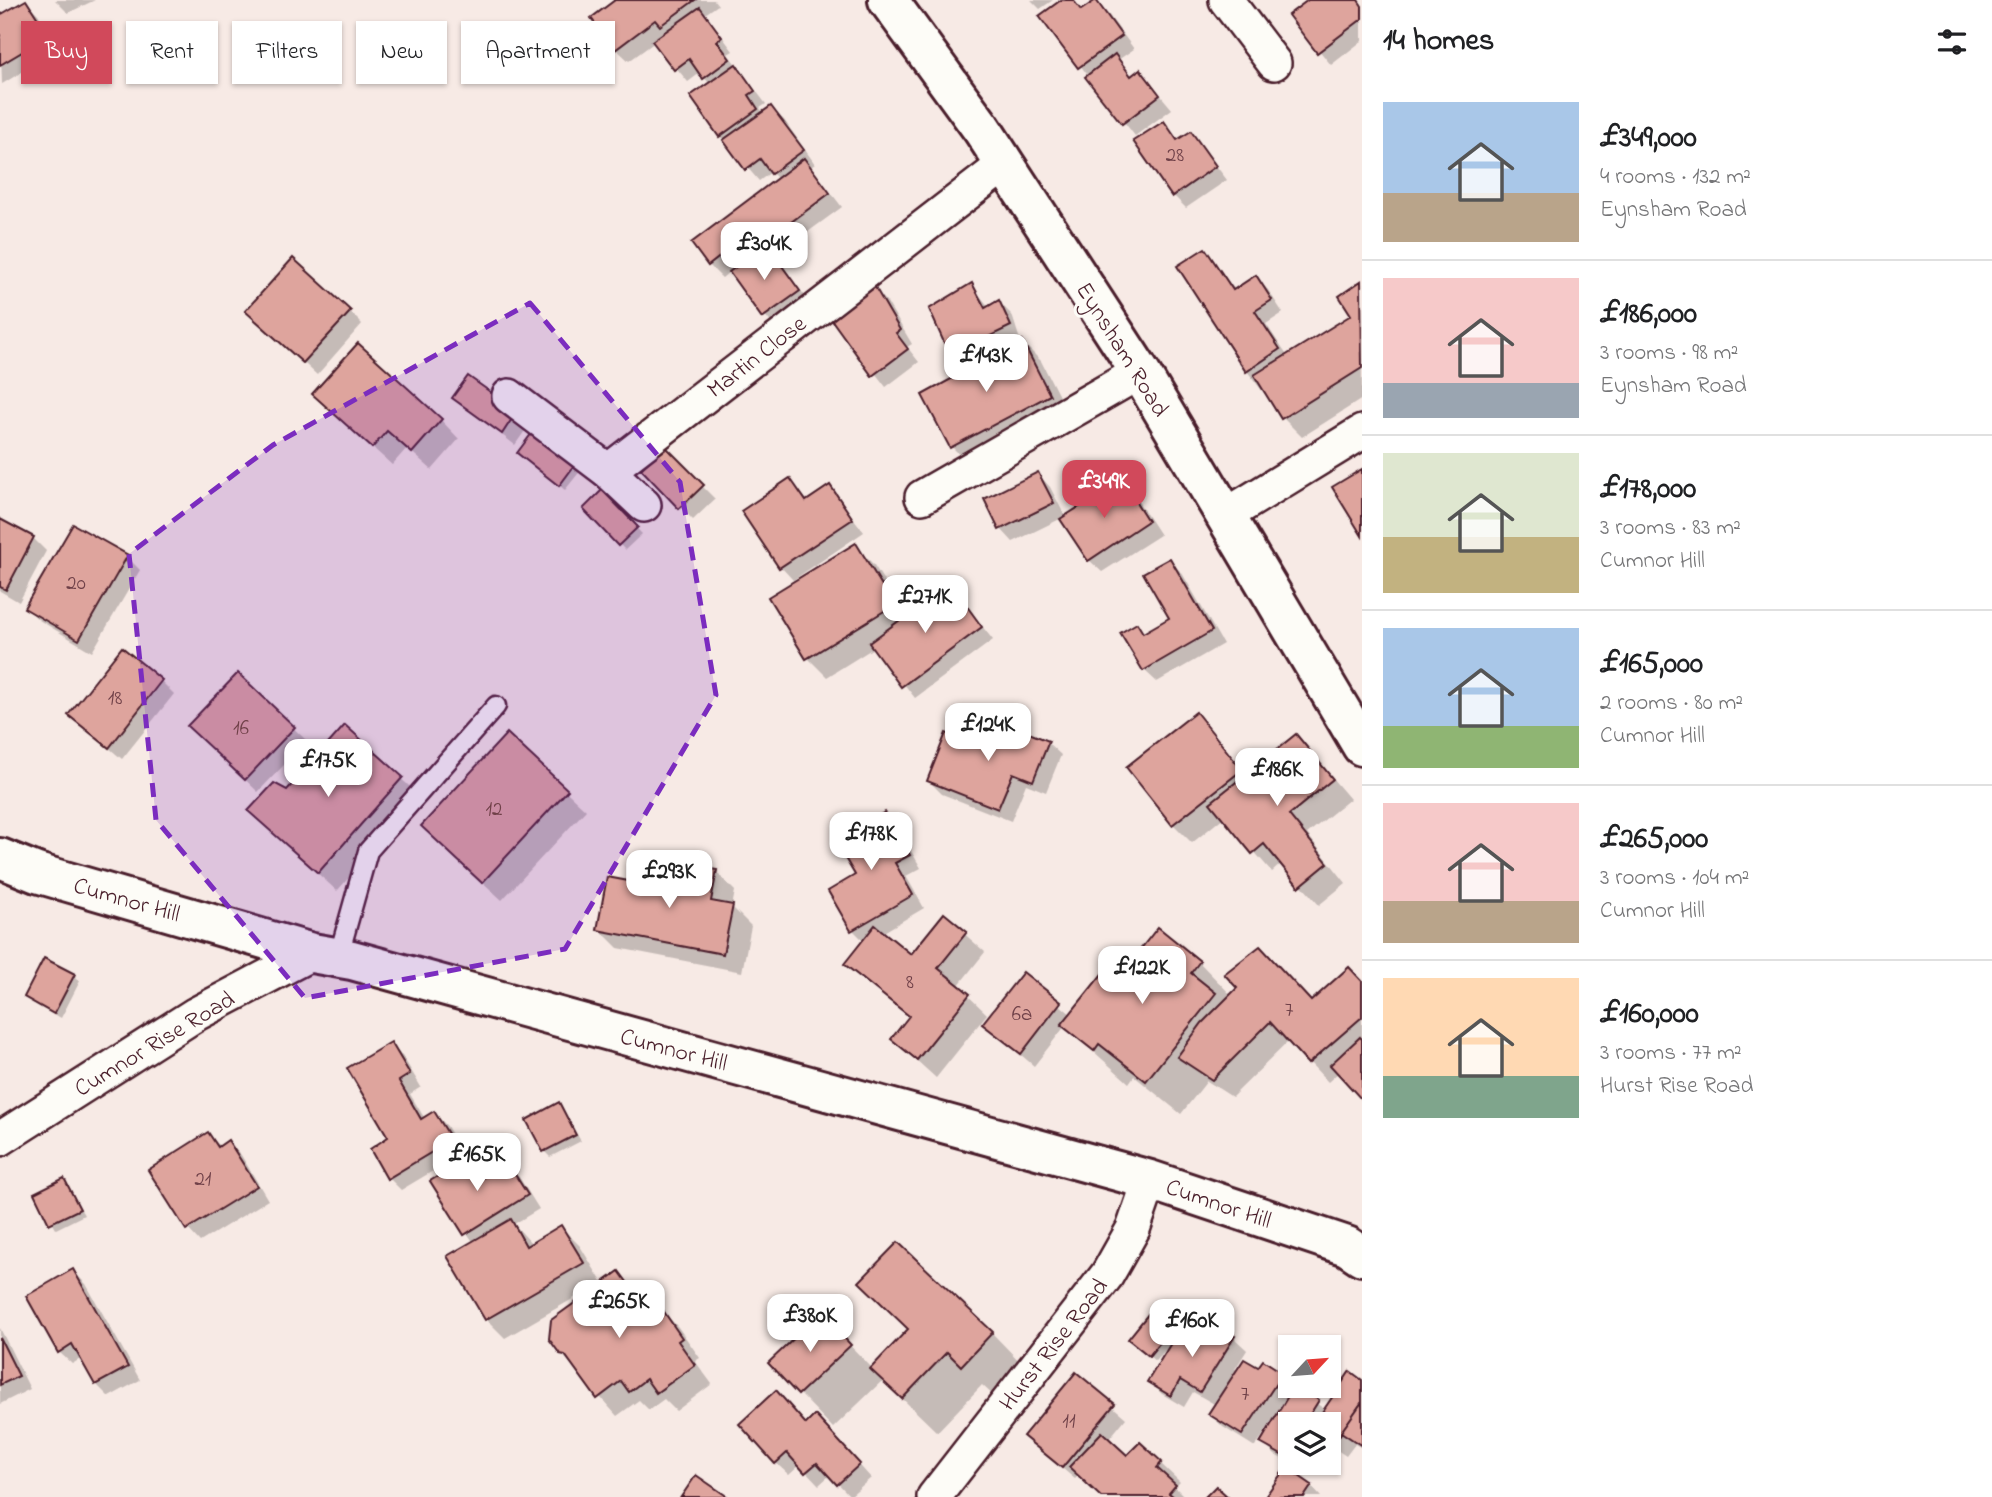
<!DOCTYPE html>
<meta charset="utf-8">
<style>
:root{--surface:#fff;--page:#f6f6f6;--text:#202124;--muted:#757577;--line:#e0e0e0;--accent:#d1495b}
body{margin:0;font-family:"Indie Flower",sans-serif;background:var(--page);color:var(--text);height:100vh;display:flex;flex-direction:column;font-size:26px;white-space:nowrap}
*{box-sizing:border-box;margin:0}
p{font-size:23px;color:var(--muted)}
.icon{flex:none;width:38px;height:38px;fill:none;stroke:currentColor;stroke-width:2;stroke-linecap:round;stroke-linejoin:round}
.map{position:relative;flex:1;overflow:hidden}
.panel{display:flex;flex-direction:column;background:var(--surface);width:630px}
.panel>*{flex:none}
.hud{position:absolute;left:21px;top:21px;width:665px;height:63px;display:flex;gap:14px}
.needle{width:46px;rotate:64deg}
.controls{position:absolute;left:1278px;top:1335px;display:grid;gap:14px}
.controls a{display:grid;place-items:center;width:63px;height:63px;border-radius:0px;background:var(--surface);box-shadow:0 2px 5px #0004;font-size:35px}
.price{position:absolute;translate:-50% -60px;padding:0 16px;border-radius:14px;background:#fff;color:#222;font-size:23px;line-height:46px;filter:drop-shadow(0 2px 4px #0008)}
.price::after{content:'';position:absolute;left:50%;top:42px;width:21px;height:16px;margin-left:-10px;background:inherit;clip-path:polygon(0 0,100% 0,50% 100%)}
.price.active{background:var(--accent);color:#fff}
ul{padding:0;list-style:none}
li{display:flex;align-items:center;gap:21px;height:175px;padding:0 21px}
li+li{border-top:2px solid var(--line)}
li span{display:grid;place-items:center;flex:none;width:196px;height:140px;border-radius:0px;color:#555}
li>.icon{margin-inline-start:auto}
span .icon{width:84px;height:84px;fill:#fffc;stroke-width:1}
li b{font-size:30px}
h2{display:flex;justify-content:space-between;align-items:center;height:84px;padding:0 21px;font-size:30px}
.pill{padding:0 24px;border-radius:0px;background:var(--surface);box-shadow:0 2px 5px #0004;font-size:24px;line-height:63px}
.pill.active{background:var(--accent);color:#fff}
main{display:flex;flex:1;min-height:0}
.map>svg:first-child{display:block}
</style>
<main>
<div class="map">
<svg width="1362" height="1497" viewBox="0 0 1362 1497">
<rect width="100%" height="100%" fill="#f7eae5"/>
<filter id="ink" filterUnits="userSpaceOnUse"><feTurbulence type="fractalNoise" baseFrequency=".0143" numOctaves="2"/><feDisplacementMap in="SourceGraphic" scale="14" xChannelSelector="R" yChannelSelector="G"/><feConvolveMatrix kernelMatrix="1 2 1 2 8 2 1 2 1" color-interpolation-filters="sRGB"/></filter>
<g filter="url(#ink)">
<g fill="#0003">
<polygon points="55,0 95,0 68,13"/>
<polygon points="618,0 714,0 718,5 705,14 733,51 728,54 766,104 760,108 763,113 771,108 784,120 815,164 811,167 842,207 775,256 811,304 776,329 730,271 722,278 709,265 779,180 771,172 759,181 720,136 710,84 700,73 688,82 655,42 629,61 616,49"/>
<polygon points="1031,0 1053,0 1040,9"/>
<polygon points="1063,0 1072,0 1082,11 1096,1 1108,14 1134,49 1118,60 1133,77 1140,71 1172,109 1135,136 1042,16"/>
<polygon points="1311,0 1359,0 1362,4 1362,41 1331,65 1291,15"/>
<polygon points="26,2 38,14 60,49 2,84 0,17"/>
<polygon points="1163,123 1180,141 1191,133 1227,180 1186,208 1173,195"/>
<polygon points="1205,250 1235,290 1256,277 1268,290 1283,313 1266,324 1288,357 1353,316 1341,296 1361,284 1362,399 1302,437 1283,418 1247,371"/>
<polygon points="972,286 989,307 999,302 1012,315 1020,340 1041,361 1068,414 971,466 952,447 1018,344 1017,342 982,359 975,352 960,359 947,346 931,309"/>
<polygon points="875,289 887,302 912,344 907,347 919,362 886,387 834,320"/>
<polygon points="350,312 362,324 317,375 260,323"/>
<polygon points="469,378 529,425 515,445 454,398"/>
<polygon points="334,413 441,420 459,439 432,470 407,448 392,465"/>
<polygon points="536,432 582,469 565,490 525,459"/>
<polygon points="665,449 715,499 693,520 644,469"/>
<polygon points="1038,474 1050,487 1066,518 1121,482 1134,495 1160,535 1102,572 1089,560 1062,518 1013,542 1001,529 986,500"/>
<polygon points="790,480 808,501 829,487 864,532 793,580 781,567"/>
<polygon points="602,492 642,534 625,550 585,509"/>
<polygon points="0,521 33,538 46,551 19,602 0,591"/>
<polygon points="73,526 127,557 140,570 92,652 39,620 26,608"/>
<polygon points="855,546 874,565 907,618 950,586 993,640 915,698 875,647 827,677 808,658"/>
<polygon points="1169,560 1182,573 1223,644 1157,682 1144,670 1137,625 1145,634 1172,619"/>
<polygon points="238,675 307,741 258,792 202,738"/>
<polygon points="161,681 174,694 122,759 70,715"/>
<polygon points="1196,714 1248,775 1296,736 1350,799 1307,834 1346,883 1319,905 1282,863 1272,872 1224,817 1192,843 1173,824"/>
<polygon points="345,727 421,797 337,891 270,830 287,792"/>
<polygon points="507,736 586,810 502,900 442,845"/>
<polygon points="1048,743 1061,755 1046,792 1026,784 1011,821 942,794 929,781 983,750"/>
<polygon points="884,814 897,827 921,868 906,876 924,908 882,933 912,956 944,916 985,952 958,986 987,1014 936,1078 893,1039 910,1018 847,964 864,941 853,930 858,876"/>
<polygon points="716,872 735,891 732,907 751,926 742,972 618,948 599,929 667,890"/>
<polygon points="1199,962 1232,996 1312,1003 1362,983 1362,1098 1339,1072 1328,1082 1289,1041 1232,1097 1207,1081 1181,1114 1134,1076 1129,1083 1065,1026 1034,1066 985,1024 1023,974 1072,1015 1122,976"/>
<polygon points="74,975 80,981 61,1018 26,997"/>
<polygon points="390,1044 403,1057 421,1087 410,1094 425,1119 434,1113 447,1126 463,1153 401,1190 389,1178"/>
<polygon points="558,1104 581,1141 550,1157 544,1151"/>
<polygon points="208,1134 221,1147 228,1142 241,1155 268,1200 200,1242 188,1229 151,1170"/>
<polygon points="468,1159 485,1178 506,1165 519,1177 539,1209 514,1224 532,1244 561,1227 580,1246 602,1282 505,1338 486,1319 450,1257 474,1243 432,1182"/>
<polygon points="64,1180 84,1215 56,1229 36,1194"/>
<polygon points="73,1271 86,1284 140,1380 109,1397 96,1384 82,1358 72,1364 59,1352"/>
<polygon points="619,1273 653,1313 659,1308 678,1327 700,1358 695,1361 712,1384 676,1411 664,1399 649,1410 639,1400 617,1416 561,1353"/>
<polygon points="820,1315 873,1369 992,1333 1025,1367 996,1398 982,1385 937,1432 883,1380 833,1428 770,1363"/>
<polygon points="1207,1321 1234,1338 1247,1350 1235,1369 1282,1374 1290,1386 1326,1410 1362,1382 1362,1448 1355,1444 1346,1456 1328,1444 1328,1424 1290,1424 1290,1463 1301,1463 1298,1468 1275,1455 1263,1443 1274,1423 1272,1421 1255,1447 1223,1427 1210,1414 1216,1405 1193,1392 1184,1407 1162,1394 1149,1381 1174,1341 1155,1361 1136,1345 1169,1331 1191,1346"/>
<polygon points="0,1328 30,1389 0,1404"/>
<polygon points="1076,1375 1126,1418 1108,1440 1127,1458 1140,1444 1180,1482 1175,1487 1185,1497 1102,1497 1079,1475 1075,1479 1038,1448"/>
<polygon points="807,1425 828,1430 871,1478 850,1496 830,1475 819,1485 800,1465 789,1475 776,1463"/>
<polygon points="1311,1486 1321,1497 1267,1497"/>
</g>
<g fill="#dea49d" stroke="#4a1f2b" stroke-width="2">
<polygon points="26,0 49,36 0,65 0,15"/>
<polygon points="615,0 695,0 660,26 655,20 615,50 591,18"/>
<polygon points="1061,0 1073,0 1081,10 1096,0 1122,36 1078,68 1039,16"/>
<polygon points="1308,0 1358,0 1362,6 1362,19 1317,53 1288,15"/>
<polygon points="700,7 722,37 717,41 730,59 703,79 689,59 674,70 652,41"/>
<polygon points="1115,54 1131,76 1140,69 1160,95 1122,124 1085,77"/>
<polygon points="736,64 755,91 749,95 758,109 719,137 690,96"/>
<polygon points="771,106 804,150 771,174 760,159 745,170 723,140"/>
<polygon points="1164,121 1177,140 1191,131 1216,166 1172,197 1133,141"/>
<polygon points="804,158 830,193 735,264 726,252 708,266 691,243"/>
<polygon points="767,245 800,291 762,318 729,272"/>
<polygon points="1205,248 1233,290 1256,275 1272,300 1255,311 1280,349 1246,372 1177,266"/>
<polygon points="293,258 351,311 303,363 245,311"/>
<polygon points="1361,281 1362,368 1281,419 1254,375 1351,315 1339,296"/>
<polygon points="972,283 985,308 999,300 1011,326 968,347 963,339 946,347 929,309"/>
<polygon points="875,287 900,330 896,333 908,349 872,376 831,319"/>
<polygon points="1022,340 1050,395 950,448 922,395"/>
<polygon points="358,343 442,419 412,453 387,431 372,448 312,394"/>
<polygon points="468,376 517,411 502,434 452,398"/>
<polygon points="535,429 577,462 559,486 517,453"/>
<polygon points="665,446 704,485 679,509 641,469"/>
<polygon points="1362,469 1362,536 1332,487"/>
<polygon points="1038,472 1054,503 999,530 984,499"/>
<polygon points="790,478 806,501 830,485 853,519 779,568 741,511"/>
<polygon points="1122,480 1148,521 1088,561 1060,519"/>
<polygon points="602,490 638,527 618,546 583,509"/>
<polygon points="0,519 34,537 6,590 0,587"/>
<polygon points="73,524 128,555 79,640 24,608"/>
<polygon points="856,543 894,605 806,659 768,597"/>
<polygon points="1170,558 1212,631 1143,671 1120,633 1137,623 1143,633 1169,618 1143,573"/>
<polygon points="950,583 982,627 901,687 869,643"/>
<polygon points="122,647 162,680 109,748 68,715"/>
<polygon points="238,673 295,727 245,780 187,726"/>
<polygon points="1196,712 1242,770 1172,825 1126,767"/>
<polygon points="994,719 1049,741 1033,781 1013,773 998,809 927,781 946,733 982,747"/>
<polygon points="345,725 403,777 318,873 248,811 274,783 287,790"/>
<polygon points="507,733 568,790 482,883 421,826"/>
<polygon points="1296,734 1333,779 1289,815 1328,863 1299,887 1264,844 1252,854 1210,803"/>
<polygon points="885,812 910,855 895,863 913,895 851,931 828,891 855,875 835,841"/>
<polygon points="671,862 717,870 711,901 733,905 723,954 597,930 607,877 666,888"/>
<polygon points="944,913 967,932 938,968 970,994 917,1060 891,1039 909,1016 844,964 875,925 911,954"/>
<polygon points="1158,927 1200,961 1191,973 1216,993 1146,1081 1099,1044 1094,1051 1061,1025 1110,964 1121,974"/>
<polygon points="1260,946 1311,1001 1349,967 1362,981 1362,1017 1308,1064 1270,1022 1212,1080 1177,1057 1202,1023 1237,988 1224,974"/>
<polygon points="44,958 75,974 54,1014 24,997"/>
<polygon points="1023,972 1061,1002 1021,1054 982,1024"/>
<polygon points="1360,1037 1362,1039 1362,1100 1330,1065"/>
<polygon points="391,1042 410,1074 399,1081 421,1119 434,1111 452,1140 387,1179 370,1149 388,1137 347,1068"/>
<polygon points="559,1102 576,1135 543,1152 526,1120"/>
<polygon points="208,1132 218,1147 228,1140 257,1186 186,1230 148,1170"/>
<polygon points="469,1157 482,1178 507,1162 528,1195 464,1235 430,1181"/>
<polygon points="64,1178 80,1209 49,1224 34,1193"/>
<polygon points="511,1219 526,1246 561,1225 584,1263 485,1320 447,1256"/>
<polygon points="898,1242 993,1332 961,1366 947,1352 902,1399 870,1369 908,1329 859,1282"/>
<polygon points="73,1269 128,1367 95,1385 72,1344 58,1353 26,1296"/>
<polygon points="619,1271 650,1313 660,1306 682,1338 678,1341 695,1365 656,1393 646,1379 629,1392 621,1381 597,1399 565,1355 560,1354 549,1339 551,1320"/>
<polygon points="821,1313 851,1345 798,1395 768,1363"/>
<polygon points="1149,1313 1170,1330 1149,1356 1128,1339"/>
<polygon points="1207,1319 1235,1336 1200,1392 1180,1380 1171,1396 1147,1382 1176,1335 1191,1344"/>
<polygon points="0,1338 19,1376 0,1385"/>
<polygon points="1244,1359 1258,1367 1263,1360 1283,1373 1242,1435 1208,1414"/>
<polygon points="1350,1371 1362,1380 1362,1402 1333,1445 1328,1442 1328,1424 1314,1424"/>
<polygon points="1076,1372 1115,1404 1062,1468 1023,1436"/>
<polygon points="1294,1386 1319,1400 1304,1424 1290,1424 1290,1449 1285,1457 1260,1443"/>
<polygon points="776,1390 806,1424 815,1415 860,1464 837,1485 817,1463 805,1473 787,1453 775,1464 739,1424"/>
<polygon points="1362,1402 1362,1446 1341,1432"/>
<polygon points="1102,1432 1127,1455 1140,1442 1162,1462 1157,1468 1176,1485 1169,1493 1174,1497 1101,1497 1069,1467"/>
<polygon points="1286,1467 1312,1485 1304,1497 1265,1497"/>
<polygon points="696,1475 728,1497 681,1497"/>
<polygon points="1216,1486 1228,1497 1205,1497"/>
</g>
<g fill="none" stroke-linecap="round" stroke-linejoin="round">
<defs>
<polyline id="service" points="338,958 368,851 496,706"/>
<g id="minor">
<polyline points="1226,0 1274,63"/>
<polyline points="509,396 608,471 644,505"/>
<polyline points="608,471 1005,164"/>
<polyline points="922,497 1140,372"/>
<polyline points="1225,516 1362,432"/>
<polyline points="0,1139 196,1014 312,953"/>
<polyline points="934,1497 1107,1275 1133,1229 1150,1180"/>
</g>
<polyline id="tertiary" points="0,858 37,873 312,953 352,960 1150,1180 1347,1246 1362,1256"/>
<polyline id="secondary" points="888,0 982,129 1140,372 1362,746"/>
</defs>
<use href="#service" stroke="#4a1f2b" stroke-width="23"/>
<use href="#minor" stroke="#4a1f2b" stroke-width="38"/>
<use href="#tertiary" stroke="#4a1f2b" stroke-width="44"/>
<use href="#secondary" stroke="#4a1f2b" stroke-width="44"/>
<use href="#service" stroke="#fdfcf7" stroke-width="18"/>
<use href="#minor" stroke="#fdfcf7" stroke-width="33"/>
<use href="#tertiary" stroke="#fdfcf7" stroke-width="38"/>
<use href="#secondary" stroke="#fdfcf7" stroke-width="38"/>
</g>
</g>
<path fill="#7b2cbf" fill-opacity="0.2" stroke="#7b2cbf" stroke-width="5" stroke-dasharray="14 9" stroke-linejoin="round" d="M 530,303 L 680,482 L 716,695 L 565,949 L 305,998 L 156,820 L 129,554 L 273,445 Z"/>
<g text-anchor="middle" stroke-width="6" stroke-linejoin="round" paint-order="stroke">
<g font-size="21" fill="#6f4048">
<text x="1175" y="161">28</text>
<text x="76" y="589">20</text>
<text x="115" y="704">18</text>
<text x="241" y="734">16</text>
<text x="494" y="815">12</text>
<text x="910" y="988">8</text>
<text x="1289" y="1016">7</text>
<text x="1022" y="1020">6a</text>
<text x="203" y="1185">21</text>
<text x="1245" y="1400">7</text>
<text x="1069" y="1427">11</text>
</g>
<g font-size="24" fill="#4a1f2b" stroke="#fdfcf7">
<text transform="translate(1123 349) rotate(58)" y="8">Eynsham Road</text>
<text transform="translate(756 356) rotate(-38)" y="8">Martin Close</text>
<text transform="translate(127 899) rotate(16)" y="8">Cumnor Hill</text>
<text transform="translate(154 1043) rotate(-31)" y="8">Cumnor Rise Road</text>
<text transform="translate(674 1049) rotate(15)" y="8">Cumnor Hill</text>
<text transform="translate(1219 1203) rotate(19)" y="8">Cumnor Hill</text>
<text transform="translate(1053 1344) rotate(-52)" y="8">Hurst Rise Road</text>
</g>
</g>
</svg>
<div class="controls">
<a><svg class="needle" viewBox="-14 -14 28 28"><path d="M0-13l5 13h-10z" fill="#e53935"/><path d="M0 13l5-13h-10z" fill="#757577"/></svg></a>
<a><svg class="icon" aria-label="layers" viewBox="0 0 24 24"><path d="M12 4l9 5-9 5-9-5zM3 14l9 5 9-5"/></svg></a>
</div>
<b class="price" style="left:764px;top:282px">£304K</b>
<b class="price" style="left:986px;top:394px">£143K</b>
<b class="price active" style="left:1104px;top:520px">£349K</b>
<b class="price" style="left:925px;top:635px">£271K</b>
<b class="price" style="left:988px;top:763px">£124K</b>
<b class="price" style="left:328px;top:799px">£175K</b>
<b class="price" style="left:1277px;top:808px">£186K</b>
<b class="price" style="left:871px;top:872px">£178K</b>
<b class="price" style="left:669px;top:910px">£293K</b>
<b class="price" style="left:1142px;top:1006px">£122K</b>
<b class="price" style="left:477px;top:1193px">£165K</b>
<b class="price" style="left:619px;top:1340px">£265K</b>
<b class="price" style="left:810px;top:1354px">£380K</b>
<b class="price" style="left:1192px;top:1359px">£160K</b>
<div class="hud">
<a class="pill active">Buy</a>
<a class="pill">Rent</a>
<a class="pill">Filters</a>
<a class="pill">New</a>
<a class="pill">Apartment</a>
</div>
</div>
<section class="panel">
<h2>14 homes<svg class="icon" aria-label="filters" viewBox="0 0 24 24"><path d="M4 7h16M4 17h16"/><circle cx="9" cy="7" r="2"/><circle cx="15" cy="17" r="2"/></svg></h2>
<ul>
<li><span style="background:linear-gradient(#a9c7e8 65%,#b9a48a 0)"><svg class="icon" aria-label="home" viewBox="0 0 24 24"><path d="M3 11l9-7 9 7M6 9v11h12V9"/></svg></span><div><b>£349,000</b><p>4 rooms · 132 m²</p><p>Eynsham Road</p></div></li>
<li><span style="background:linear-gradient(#f6c9c9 75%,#9aa5b1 0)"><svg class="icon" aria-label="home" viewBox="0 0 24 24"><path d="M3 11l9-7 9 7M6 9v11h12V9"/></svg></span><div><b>£186,000</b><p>3 rooms · 98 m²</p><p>Eynsham Road</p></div></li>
<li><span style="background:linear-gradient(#dfe7d0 60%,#c2b280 0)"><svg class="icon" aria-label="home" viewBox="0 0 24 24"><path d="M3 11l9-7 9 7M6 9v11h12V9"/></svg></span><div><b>£178,000</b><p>3 rooms · 83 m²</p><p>Cumnor Hill</p></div></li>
<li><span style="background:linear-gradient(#a9c7e8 70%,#8fb573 0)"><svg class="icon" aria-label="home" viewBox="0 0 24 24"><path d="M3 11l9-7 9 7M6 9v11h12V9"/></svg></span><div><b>£165,000</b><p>2 rooms · 80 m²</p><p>Cumnor Hill</p></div></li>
<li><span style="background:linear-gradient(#f6c9c9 70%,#b9a48a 0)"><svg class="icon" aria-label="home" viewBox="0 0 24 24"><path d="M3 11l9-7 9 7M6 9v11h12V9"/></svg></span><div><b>£265,000</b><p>3 rooms · 104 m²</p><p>Cumnor Hill</p></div></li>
<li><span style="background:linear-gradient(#ffd9b3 70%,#7fa58c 0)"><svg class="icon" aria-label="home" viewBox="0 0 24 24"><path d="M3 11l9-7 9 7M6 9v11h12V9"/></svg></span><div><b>£160,000</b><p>3 rooms · 77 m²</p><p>Hurst Rise Road</p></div></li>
</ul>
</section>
</main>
